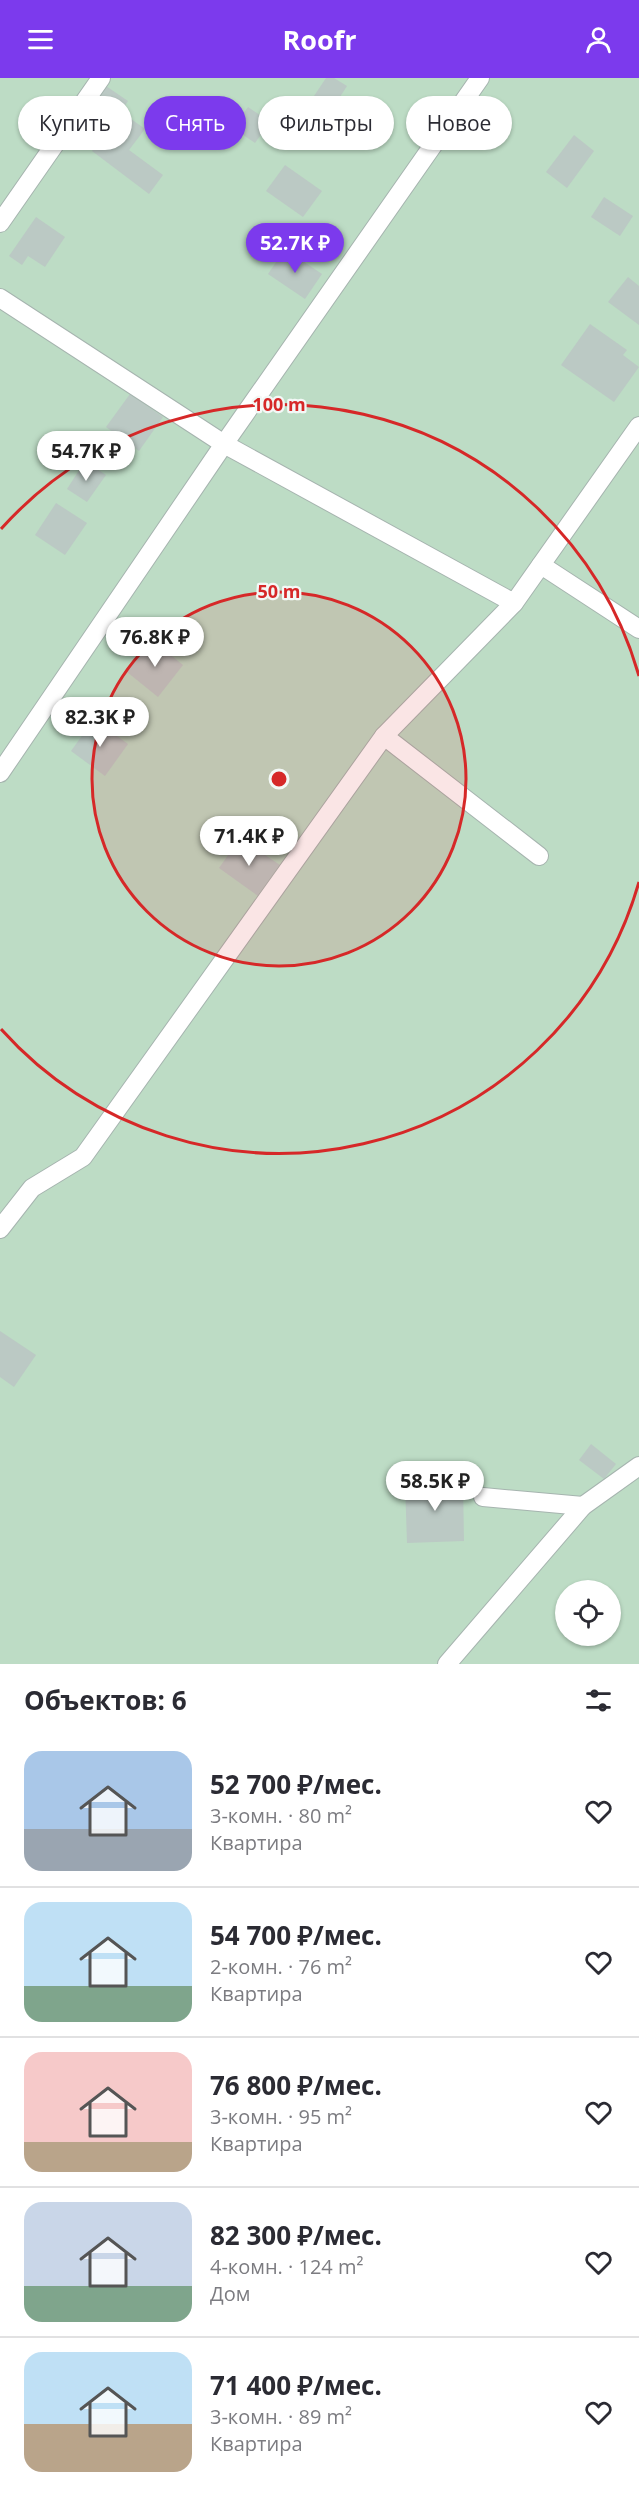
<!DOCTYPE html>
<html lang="ru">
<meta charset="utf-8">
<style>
:root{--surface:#fff;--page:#f7f7f7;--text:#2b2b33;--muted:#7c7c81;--line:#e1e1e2;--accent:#7c3aed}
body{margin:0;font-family:"Open Sans",sans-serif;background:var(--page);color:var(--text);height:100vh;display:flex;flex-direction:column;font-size:22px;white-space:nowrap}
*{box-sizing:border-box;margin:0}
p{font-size:20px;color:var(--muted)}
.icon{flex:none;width:33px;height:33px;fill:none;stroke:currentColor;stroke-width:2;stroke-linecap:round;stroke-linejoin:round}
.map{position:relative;height:1586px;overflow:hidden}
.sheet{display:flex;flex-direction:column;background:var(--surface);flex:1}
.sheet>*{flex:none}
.top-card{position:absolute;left:18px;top:18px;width:603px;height:54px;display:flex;gap:12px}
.buttons{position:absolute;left:555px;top:1502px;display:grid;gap:12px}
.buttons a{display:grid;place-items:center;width:66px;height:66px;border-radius:50%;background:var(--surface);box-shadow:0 2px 4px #0004;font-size:30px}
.price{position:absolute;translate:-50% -51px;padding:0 14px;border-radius:21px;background:#fff;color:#222;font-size:20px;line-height:39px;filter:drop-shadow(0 2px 3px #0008)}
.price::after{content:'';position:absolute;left:50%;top:36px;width:18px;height:14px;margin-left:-9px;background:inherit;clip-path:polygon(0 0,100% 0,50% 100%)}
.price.selected{background:var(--accent);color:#fff}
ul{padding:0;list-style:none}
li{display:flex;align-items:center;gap:18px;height:150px;padding:0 24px}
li+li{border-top:2px solid var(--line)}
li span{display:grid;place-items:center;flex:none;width:168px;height:120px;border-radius:18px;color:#555}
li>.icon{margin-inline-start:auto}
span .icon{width:72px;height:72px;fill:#fffc;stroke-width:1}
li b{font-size:26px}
h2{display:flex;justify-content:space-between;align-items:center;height:72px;padding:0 24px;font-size:26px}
.pill{padding:0 21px;border-radius:27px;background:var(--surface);box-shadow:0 2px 4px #0004;font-size:21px;line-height:54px}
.pill.selected{background:var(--accent);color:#fff}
header{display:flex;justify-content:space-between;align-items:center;height:78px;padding:0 24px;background:var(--accent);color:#fff;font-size:27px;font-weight:700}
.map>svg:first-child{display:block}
</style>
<header><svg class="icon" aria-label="menu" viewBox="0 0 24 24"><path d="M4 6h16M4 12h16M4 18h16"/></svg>Roofr<svg class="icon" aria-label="person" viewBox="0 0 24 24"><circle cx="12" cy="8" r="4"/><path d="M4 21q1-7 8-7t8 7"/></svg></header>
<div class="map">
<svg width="639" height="1586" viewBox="0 0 639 1586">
<rect width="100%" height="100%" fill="#e3ece8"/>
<path fill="#bddcc5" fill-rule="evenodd" d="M 0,0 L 639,0 L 639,1586 L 0,1586 ZM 566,1512 L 610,1512 L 610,1557 L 566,1557 Z"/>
<g fill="#bbc9c4">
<polygon points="326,0 334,0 347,8 327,39 308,27"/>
<polygon points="103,6 128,23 107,55 82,38"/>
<polygon points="186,23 208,40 193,60 170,43"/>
<polygon points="248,29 270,44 255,65 233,50"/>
<polygon points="127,38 145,51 129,72 163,97 149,116 92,73 102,59 108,63"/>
<polygon points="574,57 594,73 567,110 546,94"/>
<polygon points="285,87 322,113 303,139 266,113"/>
<polygon points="604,119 633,138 620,158 591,139"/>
<polygon points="36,139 65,159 45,189 28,178 22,187 9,178"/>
<polygon points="285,171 322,196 305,221 268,196"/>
<polygon points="628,199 639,208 639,247 608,224"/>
<polygon points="590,246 627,272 623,277 639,289 614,324 561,287"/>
<polygon points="130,316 163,339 139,373 106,349"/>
<polygon points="85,383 106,397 87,424 67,411"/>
<polygon points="56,425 87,445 65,477 35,457"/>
<polygon points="152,562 183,587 158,619 127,594"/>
<polygon points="94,641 128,666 105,698 71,673"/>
<polygon points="240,760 280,787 258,818 219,790"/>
<polygon points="0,1253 36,1277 14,1309 0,1299"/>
<polygon points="591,1366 616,1386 604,1401 579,1382"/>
<polygon points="463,1404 464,1463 407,1465 405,1405"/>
</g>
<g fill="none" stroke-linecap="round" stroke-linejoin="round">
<defs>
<g id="minor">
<polyline points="0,145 101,0"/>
<polyline points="0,220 224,366 514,525 639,348"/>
<polyline points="541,487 639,551"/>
<polyline points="384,658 539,778"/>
<polyline points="0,695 224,366 480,0"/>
<polyline points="0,1151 32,1110 83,1079 384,658 514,525"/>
<polyline points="483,1419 583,1428"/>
<polyline points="447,1586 583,1428 639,1388"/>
</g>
</defs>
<use href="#minor" stroke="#a6b4af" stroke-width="20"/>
<use href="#minor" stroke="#fff" stroke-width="18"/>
</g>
<circle cx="279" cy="701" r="187" fill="#d62828" fill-opacity=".12"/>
<g fill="none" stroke="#d62828" stroke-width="3">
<circle cx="279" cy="701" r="187"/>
<path d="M639 804A374 374 0 0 1 1 951M1 451A374 374 0 0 1 639 598"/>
</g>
<circle cx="279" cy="701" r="9" fill="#d62828" stroke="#f3f8f6" stroke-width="3"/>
<g font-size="18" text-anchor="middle" font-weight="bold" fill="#d62828" stroke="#f3f8f6" stroke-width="4.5" stroke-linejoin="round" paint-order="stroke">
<text x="279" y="333">100 m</text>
<text x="279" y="520">50 m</text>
</g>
</svg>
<div class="buttons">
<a><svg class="icon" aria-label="locate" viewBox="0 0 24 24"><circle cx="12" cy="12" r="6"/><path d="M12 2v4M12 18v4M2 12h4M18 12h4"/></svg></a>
</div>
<b class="price selected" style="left:295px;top:196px">52.7K ₽</b>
<b class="price" style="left:86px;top:404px">54.7K ₽</b>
<b class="price" style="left:155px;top:590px">76.8K ₽</b>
<b class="price" style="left:100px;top:670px">82.3K ₽</b>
<b class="price" style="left:249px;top:789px">71.4K ₽</b>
<b class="price" style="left:435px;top:1434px">58.5K ₽</b>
<div class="top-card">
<a class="pill">Купить</a>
<a class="pill selected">Снять</a>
<a class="pill">Фильтры</a>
<a class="pill">Новое</a>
</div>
</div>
<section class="sheet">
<h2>Объектов: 6<svg class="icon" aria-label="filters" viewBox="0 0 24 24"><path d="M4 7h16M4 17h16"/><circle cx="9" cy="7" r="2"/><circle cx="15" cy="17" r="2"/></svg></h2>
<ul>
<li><span style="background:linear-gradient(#a9c7e8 65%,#9aa5b1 0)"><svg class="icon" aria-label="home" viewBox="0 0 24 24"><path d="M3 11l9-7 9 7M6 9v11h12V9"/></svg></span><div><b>52 700 ₽/мес.</b><p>3-комн. · 80 m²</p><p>Квартира</p></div><svg class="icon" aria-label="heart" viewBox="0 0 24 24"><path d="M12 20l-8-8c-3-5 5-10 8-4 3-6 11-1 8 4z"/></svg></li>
<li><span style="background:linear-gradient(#bfe0f5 70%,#7fa58c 0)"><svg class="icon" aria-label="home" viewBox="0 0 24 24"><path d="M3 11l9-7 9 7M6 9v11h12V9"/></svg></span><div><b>54 700 ₽/мес.</b><p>2-комн. · 76 m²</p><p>Квартира</p></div><svg class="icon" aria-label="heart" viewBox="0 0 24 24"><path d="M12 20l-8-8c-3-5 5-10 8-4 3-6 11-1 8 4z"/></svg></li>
<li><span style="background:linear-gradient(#f6c9c9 75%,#b9a48a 0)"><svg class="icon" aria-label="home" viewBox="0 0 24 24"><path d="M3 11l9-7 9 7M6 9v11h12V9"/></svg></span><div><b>76 800 ₽/мес.</b><p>3-комн. · 95 m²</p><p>Квартира</p></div><svg class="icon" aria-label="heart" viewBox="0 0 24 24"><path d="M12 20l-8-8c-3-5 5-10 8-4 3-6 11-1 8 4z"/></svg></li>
<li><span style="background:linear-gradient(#c9d6e8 70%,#7fa58c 0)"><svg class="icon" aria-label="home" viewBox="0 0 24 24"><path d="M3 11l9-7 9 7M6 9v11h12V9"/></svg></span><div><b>82 300 ₽/мес.</b><p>4-комн. · 124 m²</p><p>Дом</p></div><svg class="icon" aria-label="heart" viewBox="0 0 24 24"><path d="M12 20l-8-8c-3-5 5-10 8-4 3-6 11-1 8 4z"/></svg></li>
<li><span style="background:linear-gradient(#bfe0f5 60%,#b9a48a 0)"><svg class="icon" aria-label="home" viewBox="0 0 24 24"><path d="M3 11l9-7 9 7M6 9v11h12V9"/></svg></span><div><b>71 400 ₽/мес.</b><p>3-комн. · 89 m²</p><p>Квартира</p></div><svg class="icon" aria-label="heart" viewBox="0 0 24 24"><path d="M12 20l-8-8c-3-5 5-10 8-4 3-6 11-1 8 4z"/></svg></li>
</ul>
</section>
